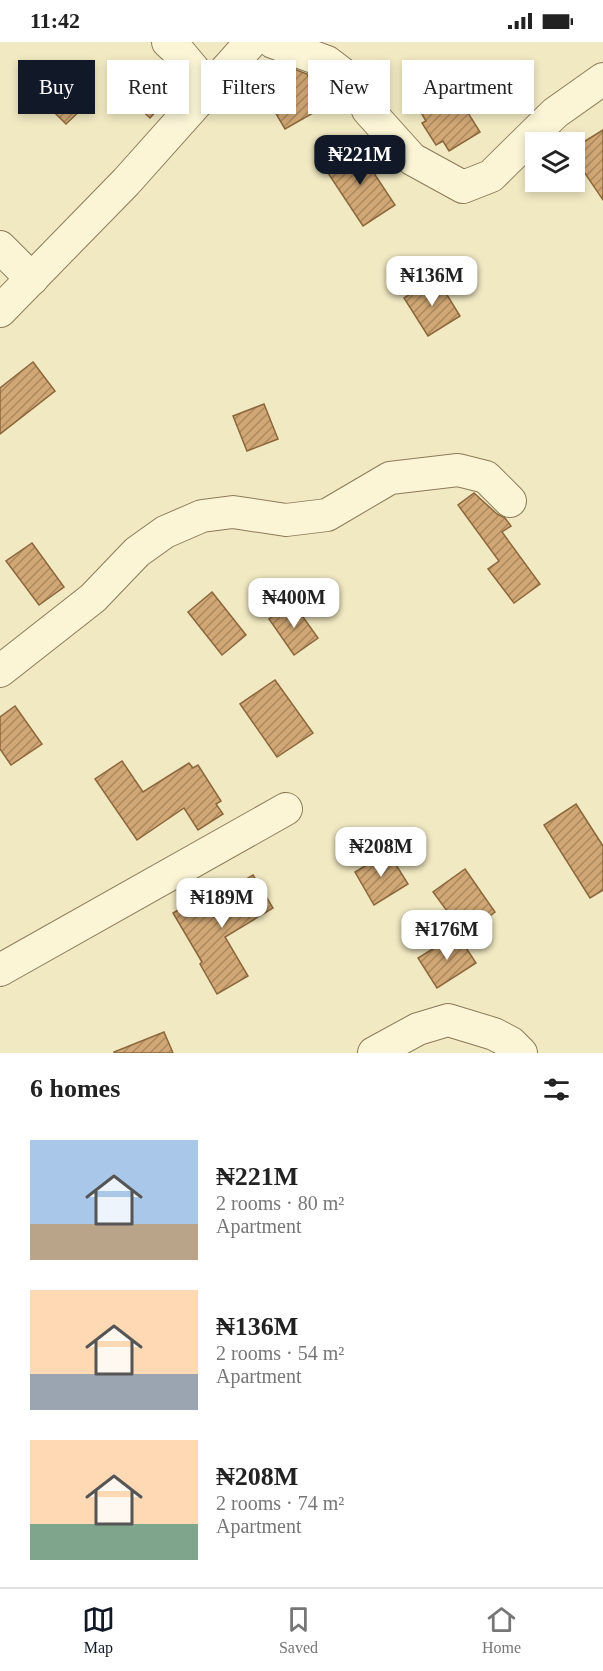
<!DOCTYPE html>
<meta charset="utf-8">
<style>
:root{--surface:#fff;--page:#f6f6f6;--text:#222;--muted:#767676;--line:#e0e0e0;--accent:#111827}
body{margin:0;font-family:"Times New Roman",serif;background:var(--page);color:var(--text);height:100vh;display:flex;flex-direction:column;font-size:22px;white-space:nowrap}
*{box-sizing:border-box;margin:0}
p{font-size:20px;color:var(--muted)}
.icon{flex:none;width:33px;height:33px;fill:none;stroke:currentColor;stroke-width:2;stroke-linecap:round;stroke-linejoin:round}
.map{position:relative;height:1011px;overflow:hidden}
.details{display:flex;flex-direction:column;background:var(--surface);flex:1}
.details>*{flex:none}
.top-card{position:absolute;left:18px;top:18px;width:567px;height:54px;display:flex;gap:12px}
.tools{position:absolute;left:525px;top:90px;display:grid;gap:12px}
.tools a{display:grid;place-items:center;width:60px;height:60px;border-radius:0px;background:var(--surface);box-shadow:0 3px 9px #0003;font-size:30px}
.price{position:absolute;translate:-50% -51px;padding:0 14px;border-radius:12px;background:#fff;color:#222;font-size:20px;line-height:39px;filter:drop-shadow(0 2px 3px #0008)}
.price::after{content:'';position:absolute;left:50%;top:36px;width:18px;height:14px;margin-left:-9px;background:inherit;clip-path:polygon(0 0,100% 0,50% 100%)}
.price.active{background:var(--accent);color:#fff}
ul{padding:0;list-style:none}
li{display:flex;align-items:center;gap:18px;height:150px;padding:0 30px}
li span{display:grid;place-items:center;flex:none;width:168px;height:120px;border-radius:0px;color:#555}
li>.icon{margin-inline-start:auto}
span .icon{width:72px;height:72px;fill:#fffc;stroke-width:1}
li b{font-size:26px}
h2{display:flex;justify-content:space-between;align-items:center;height:72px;padding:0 30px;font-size:26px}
.pill{padding:0 21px;border-radius:0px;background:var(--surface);box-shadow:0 3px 9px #0003;font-size:21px;line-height:54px}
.pill.active{background:var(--accent);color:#fff}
.status{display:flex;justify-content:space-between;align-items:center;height:42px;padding:0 30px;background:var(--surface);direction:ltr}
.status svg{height:16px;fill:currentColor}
.dock{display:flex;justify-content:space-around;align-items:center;height:84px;border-top:2px solid var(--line);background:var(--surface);font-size:16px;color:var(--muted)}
.dock a{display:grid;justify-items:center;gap:3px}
.dock .active{color:var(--accent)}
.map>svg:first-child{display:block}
</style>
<div class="status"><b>11:42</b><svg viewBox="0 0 49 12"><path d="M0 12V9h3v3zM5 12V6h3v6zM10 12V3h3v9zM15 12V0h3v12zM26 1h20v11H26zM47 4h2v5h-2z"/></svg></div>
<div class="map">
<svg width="603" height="1011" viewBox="0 0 603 1011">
<defs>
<pattern id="building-hatch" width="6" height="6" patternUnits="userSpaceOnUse" patternTransform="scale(1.5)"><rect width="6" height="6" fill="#d1a875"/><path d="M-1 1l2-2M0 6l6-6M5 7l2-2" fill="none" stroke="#ab895f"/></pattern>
</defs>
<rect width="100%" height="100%" fill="#f1e9c2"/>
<g fill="url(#building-hatch)" stroke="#8c673c" stroke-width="1.5">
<polygon points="146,19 177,47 150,76 119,47"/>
<polygon points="282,22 285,27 289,25 307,32 321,56 317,59 319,63 313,66 315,70 285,87 268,58 273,55 261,34"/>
<polygon points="57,35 85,64 66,82 38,54"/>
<polygon points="453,47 480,90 449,109 443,99 436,103 422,81 426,79 419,67"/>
<polygon points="603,88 603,158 574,115 574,106"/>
<polygon points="356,104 395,163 363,184 324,125"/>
<polygon points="436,235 460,274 428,294 404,256"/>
<polygon points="33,320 55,349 0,392 0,346"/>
<polygon points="264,362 278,397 247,409 233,374"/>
<polygon points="474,451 497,472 505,476 511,484 502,490 540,542 514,561 488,527 499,519 458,463"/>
<polygon points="32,501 64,545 39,563 6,519"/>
<polygon points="212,550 246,593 222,613 188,570"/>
<polygon points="293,561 318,596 294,613 269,577"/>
<polygon points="275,638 313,691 277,715 240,662"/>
<polygon points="15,664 42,702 11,723 0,707 0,675"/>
<polygon points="122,719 143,750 189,721 193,726 198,723 221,759 216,762 223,772 198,788 184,766 137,798 95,737"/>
<polygon points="576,762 603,804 603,848 590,856 544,783"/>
<polygon points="388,810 408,842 374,863 355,830"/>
<polygon points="465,827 495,870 464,892 433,850"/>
<polygon points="253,833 273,866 225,895 248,934 217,952 200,922 202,920 173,871 209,850 213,857"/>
<polygon points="457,892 476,921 437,946 418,916"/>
<polygon points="164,990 173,1011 114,1011 114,1010"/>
</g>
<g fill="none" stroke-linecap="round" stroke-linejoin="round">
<defs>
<g id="minor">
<polyline points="168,0 180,11 209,46"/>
<polyline points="273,0 327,20 356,42 368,68 412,117 463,145 491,134 555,71 603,37"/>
<polyline points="0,205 32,237"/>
<polyline points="0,269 126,140 251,0"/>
<polyline points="0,629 93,556 137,510 165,490 202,474 233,470 286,478 327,473 390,436 458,428 486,435 510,459"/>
<polyline points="0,928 286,767"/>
<polyline points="374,1011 418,987 448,978 494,992 511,1001 521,1011"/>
</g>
</defs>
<use href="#minor" stroke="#8c7a58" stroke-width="34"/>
<use href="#minor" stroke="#fbf5d6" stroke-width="32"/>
</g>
</svg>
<div class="tools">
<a><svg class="icon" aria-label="layers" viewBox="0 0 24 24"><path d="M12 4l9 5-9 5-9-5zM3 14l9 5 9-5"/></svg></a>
</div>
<b class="price active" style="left:360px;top:144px">₦221M</b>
<b class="price" style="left:432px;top:265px">₦136M</b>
<b class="price" style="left:294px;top:587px">₦400M</b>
<b class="price" style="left:381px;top:836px">₦208M</b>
<b class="price" style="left:222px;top:887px">₦189M</b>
<b class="price" style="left:447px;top:919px">₦176M</b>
<div class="top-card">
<a class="pill active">Buy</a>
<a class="pill">Rent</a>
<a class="pill">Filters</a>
<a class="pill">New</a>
<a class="pill">Apartment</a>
</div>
</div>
<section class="details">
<h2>6 homes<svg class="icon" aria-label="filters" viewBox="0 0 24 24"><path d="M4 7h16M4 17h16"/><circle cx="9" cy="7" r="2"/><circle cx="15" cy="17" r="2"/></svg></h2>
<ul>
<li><span style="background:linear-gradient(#a9c7e8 70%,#b9a48a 0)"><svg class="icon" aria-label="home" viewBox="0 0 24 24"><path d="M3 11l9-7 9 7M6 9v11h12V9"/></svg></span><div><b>₦221M</b><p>2 rooms · 80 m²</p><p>Apartment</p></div></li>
<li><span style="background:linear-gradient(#ffd9b3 70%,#9aa5b1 0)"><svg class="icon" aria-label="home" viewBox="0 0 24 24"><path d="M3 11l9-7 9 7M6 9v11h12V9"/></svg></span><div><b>₦136M</b><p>2 rooms · 54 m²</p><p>Apartment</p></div></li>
<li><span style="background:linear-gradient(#ffd9b3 70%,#7fa58c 0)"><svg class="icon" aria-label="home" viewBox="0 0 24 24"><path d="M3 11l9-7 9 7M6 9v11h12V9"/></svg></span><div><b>₦208M</b><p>2 rooms · 74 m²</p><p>Apartment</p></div></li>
</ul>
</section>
<nav class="dock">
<a class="active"><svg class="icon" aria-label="map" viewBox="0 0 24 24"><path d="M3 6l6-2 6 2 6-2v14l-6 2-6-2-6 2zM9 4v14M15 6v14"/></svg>Map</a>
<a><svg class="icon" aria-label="saved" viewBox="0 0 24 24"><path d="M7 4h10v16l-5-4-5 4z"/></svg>Saved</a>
<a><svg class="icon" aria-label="home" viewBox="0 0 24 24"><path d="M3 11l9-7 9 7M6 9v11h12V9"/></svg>Home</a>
</nav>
